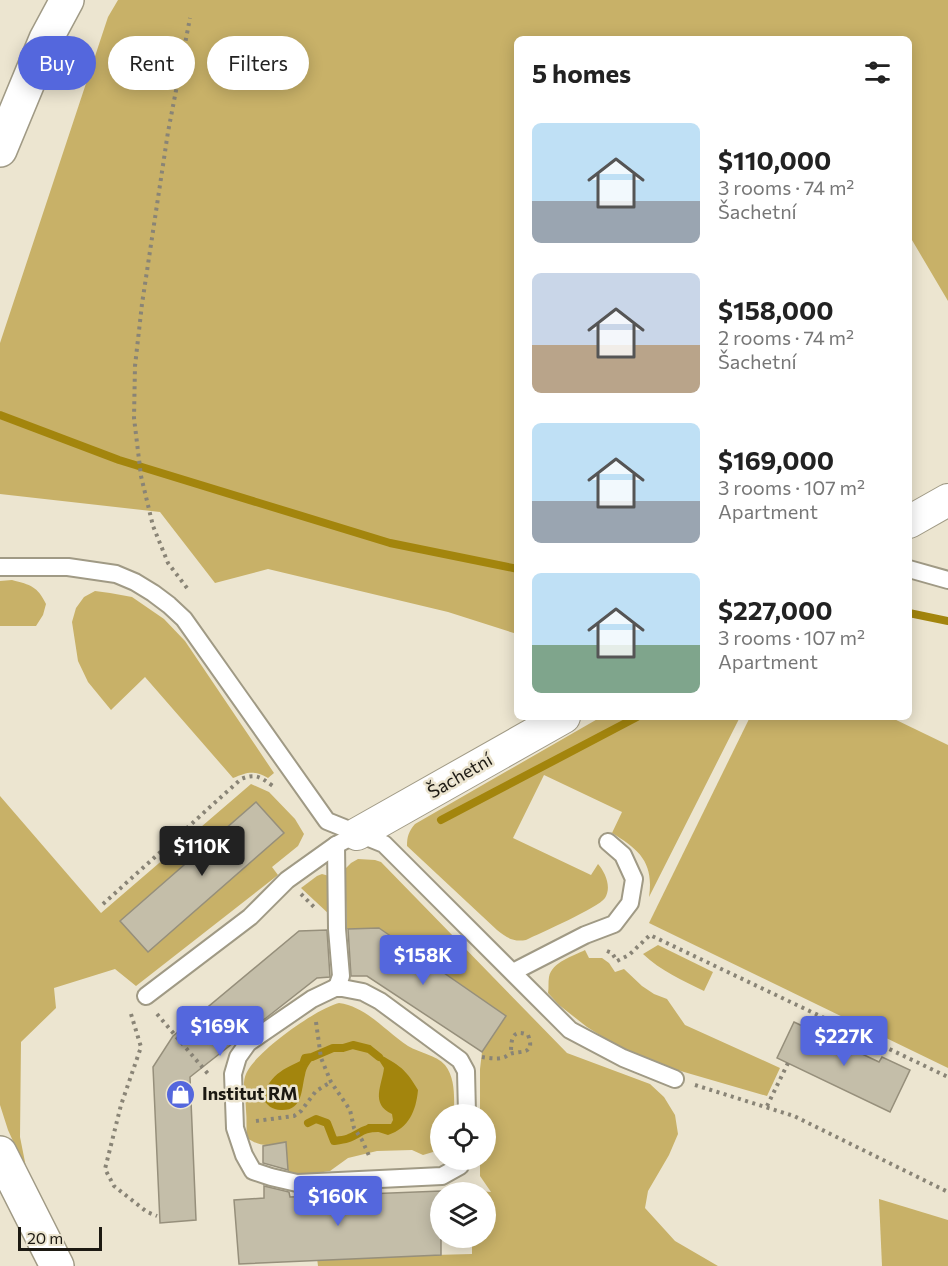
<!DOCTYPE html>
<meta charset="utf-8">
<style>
:root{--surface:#fff;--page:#f2f2f2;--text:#222;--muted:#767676;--accent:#5467dd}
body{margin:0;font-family:Commissioner,sans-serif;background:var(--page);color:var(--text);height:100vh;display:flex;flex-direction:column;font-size:22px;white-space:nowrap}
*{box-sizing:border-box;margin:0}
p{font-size:20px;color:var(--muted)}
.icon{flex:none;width:33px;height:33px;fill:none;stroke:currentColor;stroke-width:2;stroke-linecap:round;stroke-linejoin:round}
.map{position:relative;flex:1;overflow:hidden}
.sheet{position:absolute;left:514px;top:36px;width:398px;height:684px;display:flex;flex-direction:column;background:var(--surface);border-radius:9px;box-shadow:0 3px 15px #0003}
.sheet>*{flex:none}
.hud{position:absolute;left:18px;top:36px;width:406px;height:54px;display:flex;gap:12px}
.tools{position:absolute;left:430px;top:1104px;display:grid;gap:12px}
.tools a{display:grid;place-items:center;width:66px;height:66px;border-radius:50%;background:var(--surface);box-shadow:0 3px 15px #0003;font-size:30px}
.scale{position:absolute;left:18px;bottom:15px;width:84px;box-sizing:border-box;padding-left:6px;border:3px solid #1c1912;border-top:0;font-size:16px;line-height:21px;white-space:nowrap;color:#1c1912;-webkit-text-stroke:4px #ece5d0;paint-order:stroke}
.price{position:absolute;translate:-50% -51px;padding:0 14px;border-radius:6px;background:var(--accent);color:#fff;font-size:20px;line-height:39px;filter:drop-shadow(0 2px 3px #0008)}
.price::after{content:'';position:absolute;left:50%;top:36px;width:18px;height:14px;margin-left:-9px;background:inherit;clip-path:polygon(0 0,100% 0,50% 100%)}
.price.selected{background:#222;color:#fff}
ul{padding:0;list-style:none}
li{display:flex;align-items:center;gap:18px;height:150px;padding:0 18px}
li span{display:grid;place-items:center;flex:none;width:168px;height:120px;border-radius:9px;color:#555}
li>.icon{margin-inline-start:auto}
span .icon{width:72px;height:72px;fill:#fffc;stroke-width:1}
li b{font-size:26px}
h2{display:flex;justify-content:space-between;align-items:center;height:72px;padding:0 18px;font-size:26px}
.pill{padding:0 21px;border-radius:27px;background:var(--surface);box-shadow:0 3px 15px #0003;font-size:21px;line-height:54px}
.pill.selected{background:var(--accent);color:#fff}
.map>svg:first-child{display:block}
</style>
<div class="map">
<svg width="948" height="1266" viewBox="0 0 948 1266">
<rect width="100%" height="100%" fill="#ece5d0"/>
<g fill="#c8b168">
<polygon points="118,0 948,0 948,301 909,235 909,39 518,39 517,634 448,612 268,569 215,583 160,512 0,494 0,343 108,17"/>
<path d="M 12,580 C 31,585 37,586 46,604 L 43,615 L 36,626 L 0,626 L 0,581 Z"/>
<path d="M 95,591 L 110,593 L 132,597 L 164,619 L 185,641 L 274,773 L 268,778 C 253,770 248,772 233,778 L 145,677 L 111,710 L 88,682 L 78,661 L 72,622 L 76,608 L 84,597 Z"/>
<path d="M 601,717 L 740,717 L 649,897 C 654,863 640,850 612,833 L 622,812 L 544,775 L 513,838 L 591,875 L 598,864 C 605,872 612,887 605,898 C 598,908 540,933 526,940 C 513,942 507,938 497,930 L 407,846 C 407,836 409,831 415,824 Z"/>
<polygon points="750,717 890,717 948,745 948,1068 649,923"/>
<polygon points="251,784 269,792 295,819 304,834 298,846 272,867 278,875 136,986 115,969 54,988 56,1008 21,1042 20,1137 27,1172 8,1130 0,1105 0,796 101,913"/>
<polygon points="358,859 375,860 381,862 567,1053 650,1084 664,1097 675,1115 678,1134 669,1155 648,1191 645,1208 675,1241 718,1266 318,1266 317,1258 472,1254 472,1238 486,1238 486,1192 469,1192 469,1190 491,1192 480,1176 480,1160 486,1160 486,1114 480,1114 480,1069 482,1052 506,1016 379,928 347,929 345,869 351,863"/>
<polygon points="322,874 329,876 330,915 301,888 317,876"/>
<path d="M 658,945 L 713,972 L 704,991 C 682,980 661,971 643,954 Z"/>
<path d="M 585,950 L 589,958 L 602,958 L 609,963 L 615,972 L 624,969 L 642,986 L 654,994 L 667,999 L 685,1025 L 780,1068 L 767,1096 L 684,1072 L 630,1054 L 587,1027 L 559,1005 L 548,993 C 549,988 548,982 549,977 C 552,962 573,956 585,950 Z"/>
<path d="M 339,1003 C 367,1007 385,1031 408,1046 C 420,1053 436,1055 445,1065 C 456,1079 454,1099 454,1114 L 441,1114 L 441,1144 L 433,1152 L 423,1155 L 412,1150 L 377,1151 L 348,1158 L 330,1171 L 310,1174 L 288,1173 L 286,1142 C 269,1145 262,1148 247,1138 C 246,1129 247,1119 246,1110 C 246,1099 242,1087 245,1077 C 250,1055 317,1008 339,1003 Z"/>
<polygon points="879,1199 948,1220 948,1266 882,1266"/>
</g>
<g fill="#a3850d">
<path d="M 373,1051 C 397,1064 404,1066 418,1090 C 416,1111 409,1128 388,1135 L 366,1128 L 361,1130 L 368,1124 L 391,1124 L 393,1120 L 392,1114 C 370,1104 382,1085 384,1068 Z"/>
<path d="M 309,1057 L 314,1058 C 310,1063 306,1068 305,1075 C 301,1090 303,1111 281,1110 C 272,1110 267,1105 262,1098 C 271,1072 286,1068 309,1057 Z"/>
</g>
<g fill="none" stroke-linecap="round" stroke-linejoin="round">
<g stroke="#a3850d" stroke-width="8">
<polyline points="0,415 119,460 390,543 518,569"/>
<polyline points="909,613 948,621"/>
<polyline points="441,820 637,717"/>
<polyline points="304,1061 305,1058 312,1057 333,1048 343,1048 353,1045 369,1049 379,1057"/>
<path d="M 308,1123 L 316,1119 L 327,1123 L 334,1141 C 339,1140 345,1140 349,1138 C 361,1133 363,1128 378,1128"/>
</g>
</g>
<g fill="#c4bea9" stroke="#968f7b" stroke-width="1.5">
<polygon points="256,802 284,833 148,952 120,921"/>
<polygon points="379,928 506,1016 482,1052 367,976 351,976 348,929"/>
<polygon points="327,930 330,977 317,978 266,1018 242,1034 237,1040 190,1077 196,1220 160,1223 153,1067 173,1036 299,931"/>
<polygon points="794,1022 879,1062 882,1057 910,1070 890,1112 777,1058"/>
<polygon points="286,1142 288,1170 263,1163 263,1146"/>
<polygon points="264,1186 289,1192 290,1197 441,1191 441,1255 239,1264 234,1200 264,1198"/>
</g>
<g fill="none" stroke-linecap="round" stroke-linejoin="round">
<defs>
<g id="lane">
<polyline points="0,567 68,567 116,574 135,582 153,593 169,605 184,619 327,821 384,844 570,1030 623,1058 675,1079"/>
<polyline points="909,569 948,580"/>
<polyline points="336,845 337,929 341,976 337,987"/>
<polyline points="513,972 585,935 614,924 630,903 634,879 623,855 608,842"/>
<polyline points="146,996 250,917 287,880 336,845 357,834"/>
<polyline points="462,1160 460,1166 442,1176 297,1183 271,1177 253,1171 244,1155 235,1128 233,1074 238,1057 248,1043 312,999 337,987 363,992 380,1001 460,1060 466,1071 467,1114"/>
</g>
<g id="street">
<polyline points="909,522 948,500"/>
<polyline points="357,834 564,717"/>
</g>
<g id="secondary">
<polyline points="0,150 46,39 67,0"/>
<polyline points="0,1153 57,1266"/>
</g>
</defs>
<use href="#lane" stroke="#a09a85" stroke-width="20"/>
<use href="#street" stroke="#a09a85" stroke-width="34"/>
<use href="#secondary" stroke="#a09a85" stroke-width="36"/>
<g stroke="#898476" stroke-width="4" stroke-dasharray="3 4.5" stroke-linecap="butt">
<polyline points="187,588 168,563 153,526 141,476 134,418 135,366 142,304 168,132 190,18"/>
<polyline points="301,894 315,908"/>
<path d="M 103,904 L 241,779 C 256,773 260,777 273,786"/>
<polyline points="607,951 612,953 617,961 629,955 650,935 948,1077"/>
<polyline points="131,1014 141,1047 121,1105 105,1169 114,1186 147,1212 157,1216"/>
<polyline points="157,1014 209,1075 211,1075"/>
<polyline points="316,1022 321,1058 331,1082 350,1110 354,1128 362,1140 370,1158"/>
<path d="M 482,1057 C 488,1058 496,1059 501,1058 C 507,1057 505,1056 510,1054 C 520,1050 536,1056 528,1035 C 512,1028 511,1040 511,1053"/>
<polyline points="695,1085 794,1116 948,1192"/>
<polyline points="767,1106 788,1063"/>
<polyline points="256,1121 294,1116 301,1111 316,1091 331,1082"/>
</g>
<use href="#lane" stroke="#fff" stroke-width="16"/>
<use href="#street" stroke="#fff" stroke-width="32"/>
<use href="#secondary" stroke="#fff" stroke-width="33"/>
</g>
<defs>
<symbol id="shop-disc" viewBox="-11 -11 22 22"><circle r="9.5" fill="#5467dd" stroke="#ece5d0"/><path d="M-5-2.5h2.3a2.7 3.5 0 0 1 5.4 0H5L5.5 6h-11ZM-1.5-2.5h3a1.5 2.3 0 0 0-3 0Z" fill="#fff"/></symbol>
</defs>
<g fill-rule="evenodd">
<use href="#shop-disc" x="164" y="1078" width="33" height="33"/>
</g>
<g text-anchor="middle" stroke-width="5" stroke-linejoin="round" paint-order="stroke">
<g font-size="18" fill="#1c1912" stroke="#ece5d0">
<text transform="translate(460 776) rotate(-30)" y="6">Šachetní</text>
</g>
<g font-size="18" font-weight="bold" fill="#1c1912" stroke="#ece5d0" text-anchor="start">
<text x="202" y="1100">Institut RM</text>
</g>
</g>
</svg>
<div class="tools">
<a><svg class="icon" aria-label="locate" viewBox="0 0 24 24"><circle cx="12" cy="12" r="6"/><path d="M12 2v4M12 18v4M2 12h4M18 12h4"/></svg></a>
<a><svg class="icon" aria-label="layers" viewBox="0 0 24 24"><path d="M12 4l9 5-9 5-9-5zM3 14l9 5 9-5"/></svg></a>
</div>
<div class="scale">20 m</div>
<b class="price selected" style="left:202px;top:877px">$110K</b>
<b class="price" style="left:423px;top:986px">$158K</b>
<b class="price" style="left:220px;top:1057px">$169K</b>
<b class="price" style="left:844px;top:1067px">$227K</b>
<b class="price" style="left:338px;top:1227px">$160K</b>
<div class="hud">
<a class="pill selected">Buy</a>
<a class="pill">Rent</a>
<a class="pill">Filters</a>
</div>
<section class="sheet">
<h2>5 homes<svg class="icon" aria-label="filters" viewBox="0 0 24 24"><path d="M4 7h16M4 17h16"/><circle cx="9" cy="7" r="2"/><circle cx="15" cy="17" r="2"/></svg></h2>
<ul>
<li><span style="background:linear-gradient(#bfe0f5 65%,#9aa5b1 0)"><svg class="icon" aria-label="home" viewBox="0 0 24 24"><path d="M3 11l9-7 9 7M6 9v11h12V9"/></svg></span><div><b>$110,000</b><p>3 rooms · 74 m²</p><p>Šachetní</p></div></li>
<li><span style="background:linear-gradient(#c9d6e8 60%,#b9a48a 0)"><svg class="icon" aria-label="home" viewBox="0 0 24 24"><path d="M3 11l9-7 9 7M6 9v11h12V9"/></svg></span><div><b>$158,000</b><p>2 rooms · 74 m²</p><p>Šachetní</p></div></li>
<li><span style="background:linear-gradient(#bfe0f5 65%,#9aa5b1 0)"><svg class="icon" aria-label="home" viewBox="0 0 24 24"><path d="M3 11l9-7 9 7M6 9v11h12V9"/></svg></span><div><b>$169,000</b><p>3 rooms · 107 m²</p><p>Apartment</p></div></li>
<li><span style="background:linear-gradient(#bfe0f5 60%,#7fa58c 0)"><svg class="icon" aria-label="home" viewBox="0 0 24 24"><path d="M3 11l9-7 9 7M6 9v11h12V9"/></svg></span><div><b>$227,000</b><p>3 rooms · 107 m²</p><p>Apartment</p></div></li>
</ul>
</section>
</div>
